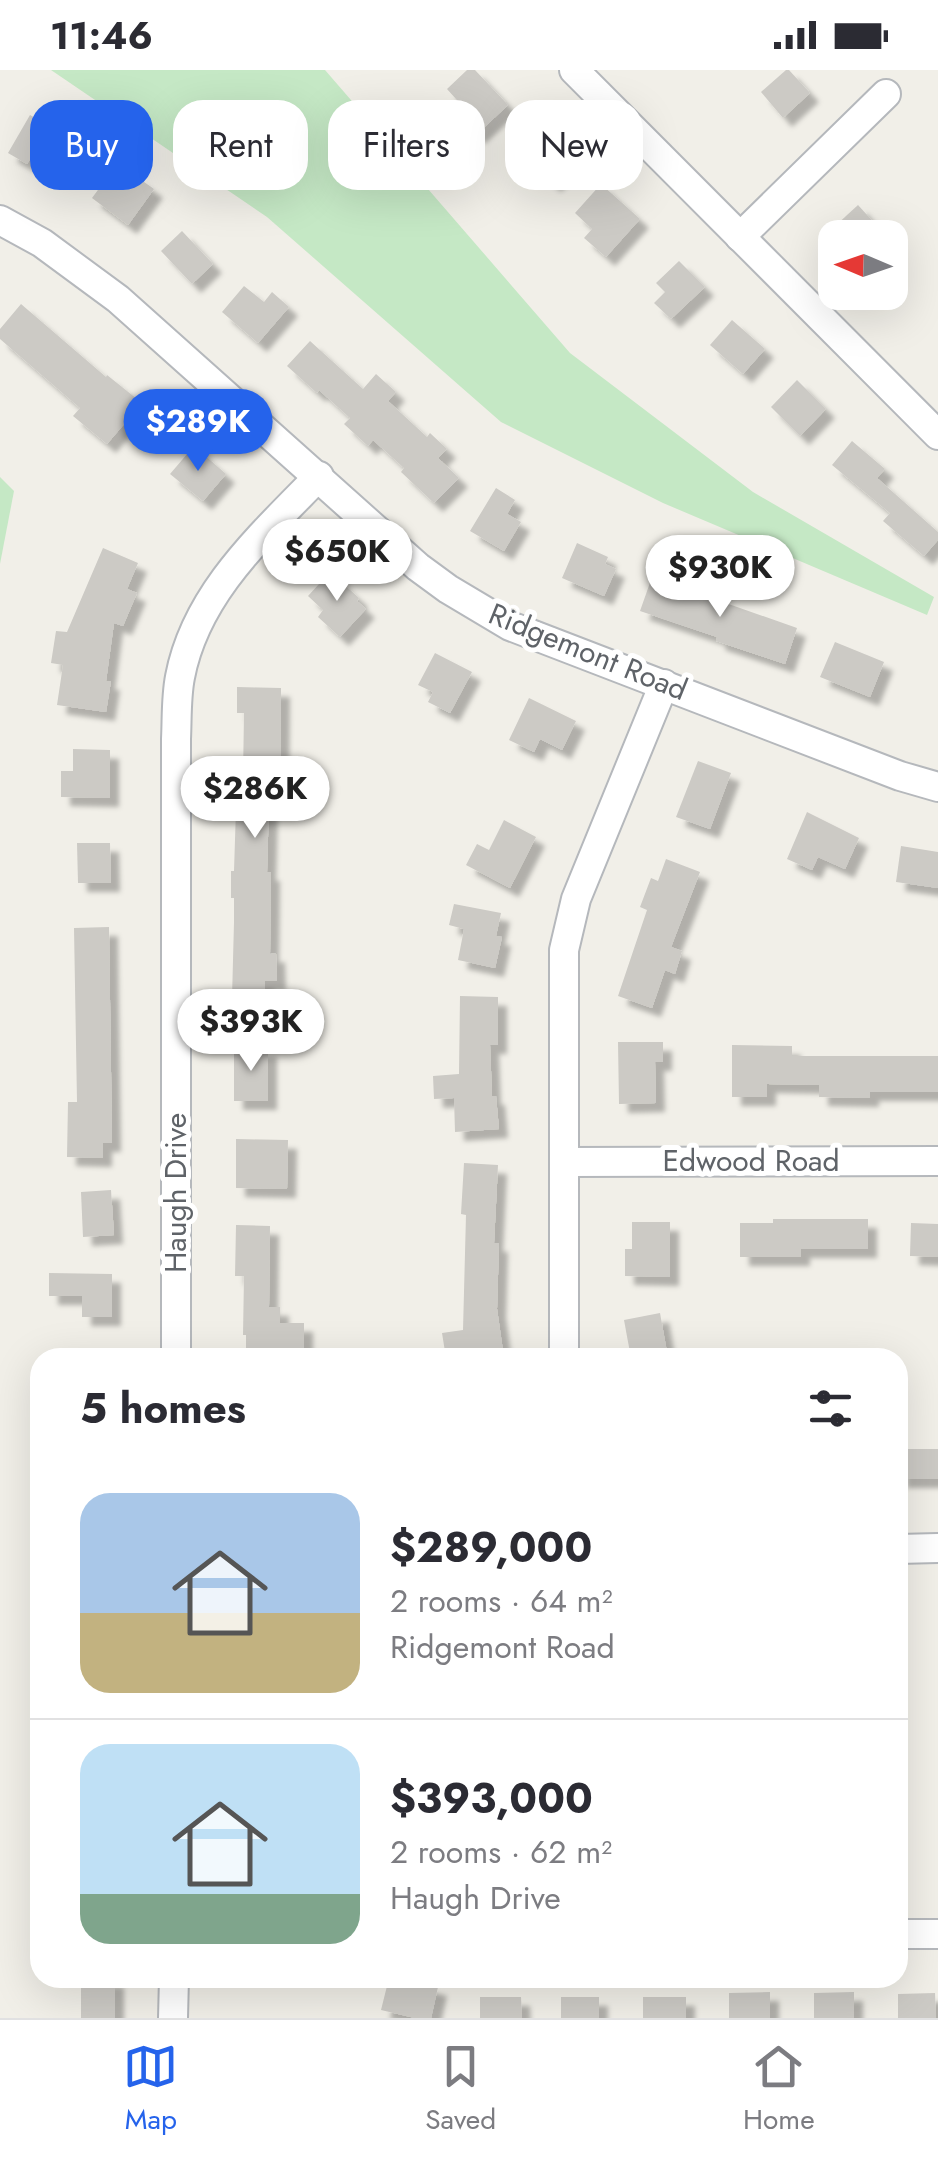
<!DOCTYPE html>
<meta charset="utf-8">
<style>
:root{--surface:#fff;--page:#f2f2f3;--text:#2b2b33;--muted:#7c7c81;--line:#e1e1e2;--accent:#2563eb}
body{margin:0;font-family:Jost,sans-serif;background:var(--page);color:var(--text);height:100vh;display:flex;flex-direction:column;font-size:38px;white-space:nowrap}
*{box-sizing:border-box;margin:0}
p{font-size:32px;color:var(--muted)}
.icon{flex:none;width:55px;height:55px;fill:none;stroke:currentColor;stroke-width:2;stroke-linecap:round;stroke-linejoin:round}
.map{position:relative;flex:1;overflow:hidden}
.sheet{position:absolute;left:30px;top:1278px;width:878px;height:640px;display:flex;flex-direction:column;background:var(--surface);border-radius:30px;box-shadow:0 10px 40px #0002}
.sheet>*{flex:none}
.banner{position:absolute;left:30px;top:30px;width:880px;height:90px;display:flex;gap:20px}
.needle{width:65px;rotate:272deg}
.tools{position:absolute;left:818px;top:150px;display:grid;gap:20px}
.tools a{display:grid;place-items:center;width:90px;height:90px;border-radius:20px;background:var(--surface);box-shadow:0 10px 40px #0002;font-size:50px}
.price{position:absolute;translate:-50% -85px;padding:0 22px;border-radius:35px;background:#fff;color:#222;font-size:32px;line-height:65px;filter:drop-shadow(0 2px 5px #0008)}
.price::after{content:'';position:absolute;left:50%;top:60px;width:30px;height:22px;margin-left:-15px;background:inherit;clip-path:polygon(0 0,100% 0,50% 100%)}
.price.on{background:var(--accent);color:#fff}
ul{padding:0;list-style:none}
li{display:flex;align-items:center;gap:30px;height:250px;padding:0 50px}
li+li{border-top:2px solid var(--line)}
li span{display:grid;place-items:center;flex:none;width:280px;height:200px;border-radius:30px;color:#555}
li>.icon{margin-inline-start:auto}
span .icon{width:120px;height:120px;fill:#fffc;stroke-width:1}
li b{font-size:42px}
h2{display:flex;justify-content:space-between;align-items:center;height:120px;padding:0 50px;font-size:42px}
.tag{padding:0 35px;border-radius:30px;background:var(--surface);box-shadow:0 10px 40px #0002;font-size:35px;line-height:90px}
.tag.on{background:var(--accent);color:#fff}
.status{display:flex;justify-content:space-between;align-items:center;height:70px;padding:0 50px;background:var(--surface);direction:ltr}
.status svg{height:28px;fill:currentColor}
.menu{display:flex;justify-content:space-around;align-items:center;height:140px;border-top:2px solid var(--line);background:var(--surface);font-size:28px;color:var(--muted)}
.menu a{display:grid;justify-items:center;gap:5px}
.menu .on{color:var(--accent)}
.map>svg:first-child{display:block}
</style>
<div class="status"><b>11:46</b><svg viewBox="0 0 49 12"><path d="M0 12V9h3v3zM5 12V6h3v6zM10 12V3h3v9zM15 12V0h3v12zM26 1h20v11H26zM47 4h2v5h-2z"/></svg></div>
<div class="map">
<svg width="938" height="1948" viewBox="0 0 938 1948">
<defs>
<filter id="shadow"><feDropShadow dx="9" dy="9" stdDeviation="2.5" flood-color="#0004"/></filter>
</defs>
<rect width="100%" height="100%" fill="#f1efe8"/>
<g fill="#c5e8c5">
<polygon points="51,0 325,0 570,283 753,422 934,527 927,545 663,433 501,352 267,147"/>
<polygon points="0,407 14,421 0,494"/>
</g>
<g fill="#cccac5" filter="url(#shadow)">
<polygon points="467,0 475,0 508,35 476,65 458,46 465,39 447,19"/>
<polygon points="786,0 789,0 810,23 783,48 761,22"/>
<polygon points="30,45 75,70 56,104 30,89 27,94 8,83"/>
<polygon points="544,58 576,88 552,113 521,83"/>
<polygon points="112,101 131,116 137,107 154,119 128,155 92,128"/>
<polygon points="601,114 640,149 606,187 584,168 592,159 575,143"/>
<polygon points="858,135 888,168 822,168"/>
<polygon points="182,161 213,194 192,214 161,181"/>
<polygon points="679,191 705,217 671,249 654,233 665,222 656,213"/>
<polygon points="244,216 264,232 272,222 289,237 258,273 222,242"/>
<polygon points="21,234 106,307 107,305 142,333 107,374 73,346 80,338 0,269 0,259"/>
<polygon points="732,250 765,279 743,304 710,275"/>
<polygon points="310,271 363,319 376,304 396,322 388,331 427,367 430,363 447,379 438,388 459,408 434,433 401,402 404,398 373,370 368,376 344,354 350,348 319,320 317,323 287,296"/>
<polygon points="797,310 826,339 800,366 771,337"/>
<polygon points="852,371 885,399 877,408 938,462 938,470 924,486 883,451 890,443 832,395"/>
<polygon points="194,376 226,404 203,431 170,404"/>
<polygon points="496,418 515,430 507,444 521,452 504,481 470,461"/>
<polygon points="577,473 608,487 605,494 616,499 604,526 562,508"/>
<polygon points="103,478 138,493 127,519 137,523 123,556 114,553 106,611 111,611 106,642 57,635 63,595 51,593 56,561 67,562"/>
<polygon points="330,502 359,528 357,531 366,539 340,567 318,547 323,540 308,526"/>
<polygon points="652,507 797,558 785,594 716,571 717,567 640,541"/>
<polygon points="835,572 884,592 870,627 820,607"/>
<polygon points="435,583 472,602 450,643 428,632 433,622 418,615"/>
<polygon points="237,617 281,618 280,709 284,709 284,733 269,733 267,802 271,802 270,884 276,883 277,911 265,911 264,929 232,928 234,852 234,828 231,828 231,801 234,801 237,707 243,708 244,643 237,643"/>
<polygon points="529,628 576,651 562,680 540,669 534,682 509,670"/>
<polygon points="73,679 110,680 110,728 61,727 61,701 73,701"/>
<polygon points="698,691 731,703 710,759 676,747"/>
<polygon points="807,742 859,768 845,799 818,787 812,800 787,789"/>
<polygon points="504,750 536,767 510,818 466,795 477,774 489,780"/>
<polygon points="77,773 110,773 111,813 78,813"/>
<polygon points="901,776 938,782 938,818 896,812"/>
<polygon points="666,789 700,802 671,877 682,881 675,904 665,900 652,938 618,926 647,840 640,837 651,808 658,811"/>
<polygon points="454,834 501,843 496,866 502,867 495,898 458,890 464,859 449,855"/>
<polygon points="109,857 112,1073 103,1073 103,1088 67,1087 68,1032 77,1032 74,858"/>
<polygon points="460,926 498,927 498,975 490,975 492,1026 496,1026 499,1059 455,1062 454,1028 434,1029 433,1006 459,1004"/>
<polygon points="618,972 663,972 663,992 655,992 656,1033 619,1034"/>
<polygon points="732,975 792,976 792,986 938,986 938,1022 870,1022 870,1028 819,1027 819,1015 767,1014 767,1027 732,1027"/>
<rect x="234" y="978" width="34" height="53"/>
<polygon points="236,1069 288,1070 287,1119 236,1118"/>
<polygon points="464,1093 498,1095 494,1173 499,1173 497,1239 504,1288 446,1288 442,1263 463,1260 466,1145 461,1144"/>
<polygon points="111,1120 114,1165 83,1167 81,1122"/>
<polygon points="773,1149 868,1149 868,1179 801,1179 801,1187 740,1187 740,1153 773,1153"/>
<polygon points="632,1152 670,1152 670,1207 625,1206 625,1179 632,1179"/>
<polygon points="911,1153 938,1154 938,1187 910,1186"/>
<polygon points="236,1155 270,1156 269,1237 280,1237 280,1253 304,1253 304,1282 283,1281 283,1286 246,1285 246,1265 243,1265 244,1206 235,1206"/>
<polygon points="49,1203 112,1204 112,1247 82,1247 82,1226 49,1226"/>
<polygon points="660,1243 668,1288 631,1288 624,1250"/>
<rect x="898" y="1379" width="40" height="30"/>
<rect x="81" y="1908" width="34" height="40"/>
<polygon points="389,1908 401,1908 438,1917 431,1948 415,1948 381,1940"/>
<polygon points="770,1922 770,1948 729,1948 729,1923"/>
<polygon points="854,1922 854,1948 814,1948 814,1923"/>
<polygon points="935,1923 936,1948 898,1948 898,1924"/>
<polygon points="480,1927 521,1927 522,1948 480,1948"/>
<rect x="561" y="1927" width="38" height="21"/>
<rect x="643" y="1927" width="43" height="21"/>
</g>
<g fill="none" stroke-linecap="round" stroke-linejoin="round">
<defs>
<g id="minor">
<polyline points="574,0 938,365"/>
<polyline points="0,150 42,173 118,229 418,497 448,519 510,556 900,706 938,717"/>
<polyline points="740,167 886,24"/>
<polyline points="565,1092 938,1091"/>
<path d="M 176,1288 L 176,669 C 177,649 176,627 180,607 C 196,523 262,465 319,406"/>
<polyline points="564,1288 564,880 576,829 664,614"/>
<polyline points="898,1479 938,1478"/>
<polyline points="898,1864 938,1864"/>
<polyline points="173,1948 174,1908"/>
</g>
</defs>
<use href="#minor" stroke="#b5b8bc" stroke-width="32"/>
<use href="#minor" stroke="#fff" stroke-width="28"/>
</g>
<g text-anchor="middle" stroke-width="10" stroke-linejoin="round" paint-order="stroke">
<g font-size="30" fill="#5f6368" stroke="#fff">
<text transform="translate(588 582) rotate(22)" y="10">Ridgemont Road</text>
<text x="751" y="1101">Edwood Road</text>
<text transform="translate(176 1123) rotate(-90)" y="10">Haugh Drive</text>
</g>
</g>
</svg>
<div class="tools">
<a><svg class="needle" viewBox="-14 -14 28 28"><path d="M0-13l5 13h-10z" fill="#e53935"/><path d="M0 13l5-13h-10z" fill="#7c7c81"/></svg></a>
</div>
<b class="price on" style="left:198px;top:404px">$289K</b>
<b class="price" style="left:337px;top:534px">$650K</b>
<b class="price" style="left:720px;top:550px">$930K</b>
<b class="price" style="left:255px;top:771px">$286K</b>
<b class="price" style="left:251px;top:1004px">$393K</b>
<div class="banner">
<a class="tag on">Buy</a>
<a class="tag">Rent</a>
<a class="tag">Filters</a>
<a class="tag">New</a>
</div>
<section class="sheet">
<h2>5 homes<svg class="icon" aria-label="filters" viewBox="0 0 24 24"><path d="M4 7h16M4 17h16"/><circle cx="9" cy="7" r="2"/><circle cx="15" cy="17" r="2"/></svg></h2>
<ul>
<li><span style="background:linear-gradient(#a9c7e8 60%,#c2b280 0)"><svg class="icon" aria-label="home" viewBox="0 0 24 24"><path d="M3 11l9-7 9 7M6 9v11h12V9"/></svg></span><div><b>$289,000</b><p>2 rooms · 64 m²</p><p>Ridgemont Road</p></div></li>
<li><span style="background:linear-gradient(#bfe0f5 75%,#7fa58c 0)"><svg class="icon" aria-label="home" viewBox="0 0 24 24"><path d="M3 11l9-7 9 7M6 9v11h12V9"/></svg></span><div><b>$393,000</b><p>2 rooms · 62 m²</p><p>Haugh Drive</p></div></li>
</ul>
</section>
</div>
<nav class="menu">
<a class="on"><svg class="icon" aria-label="map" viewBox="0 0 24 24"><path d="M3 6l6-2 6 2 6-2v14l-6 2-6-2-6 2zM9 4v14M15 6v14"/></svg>Map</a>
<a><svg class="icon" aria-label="saved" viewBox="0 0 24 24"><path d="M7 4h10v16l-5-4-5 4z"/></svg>Saved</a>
<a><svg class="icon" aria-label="home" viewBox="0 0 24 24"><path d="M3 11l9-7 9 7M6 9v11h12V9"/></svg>Home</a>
</nav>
